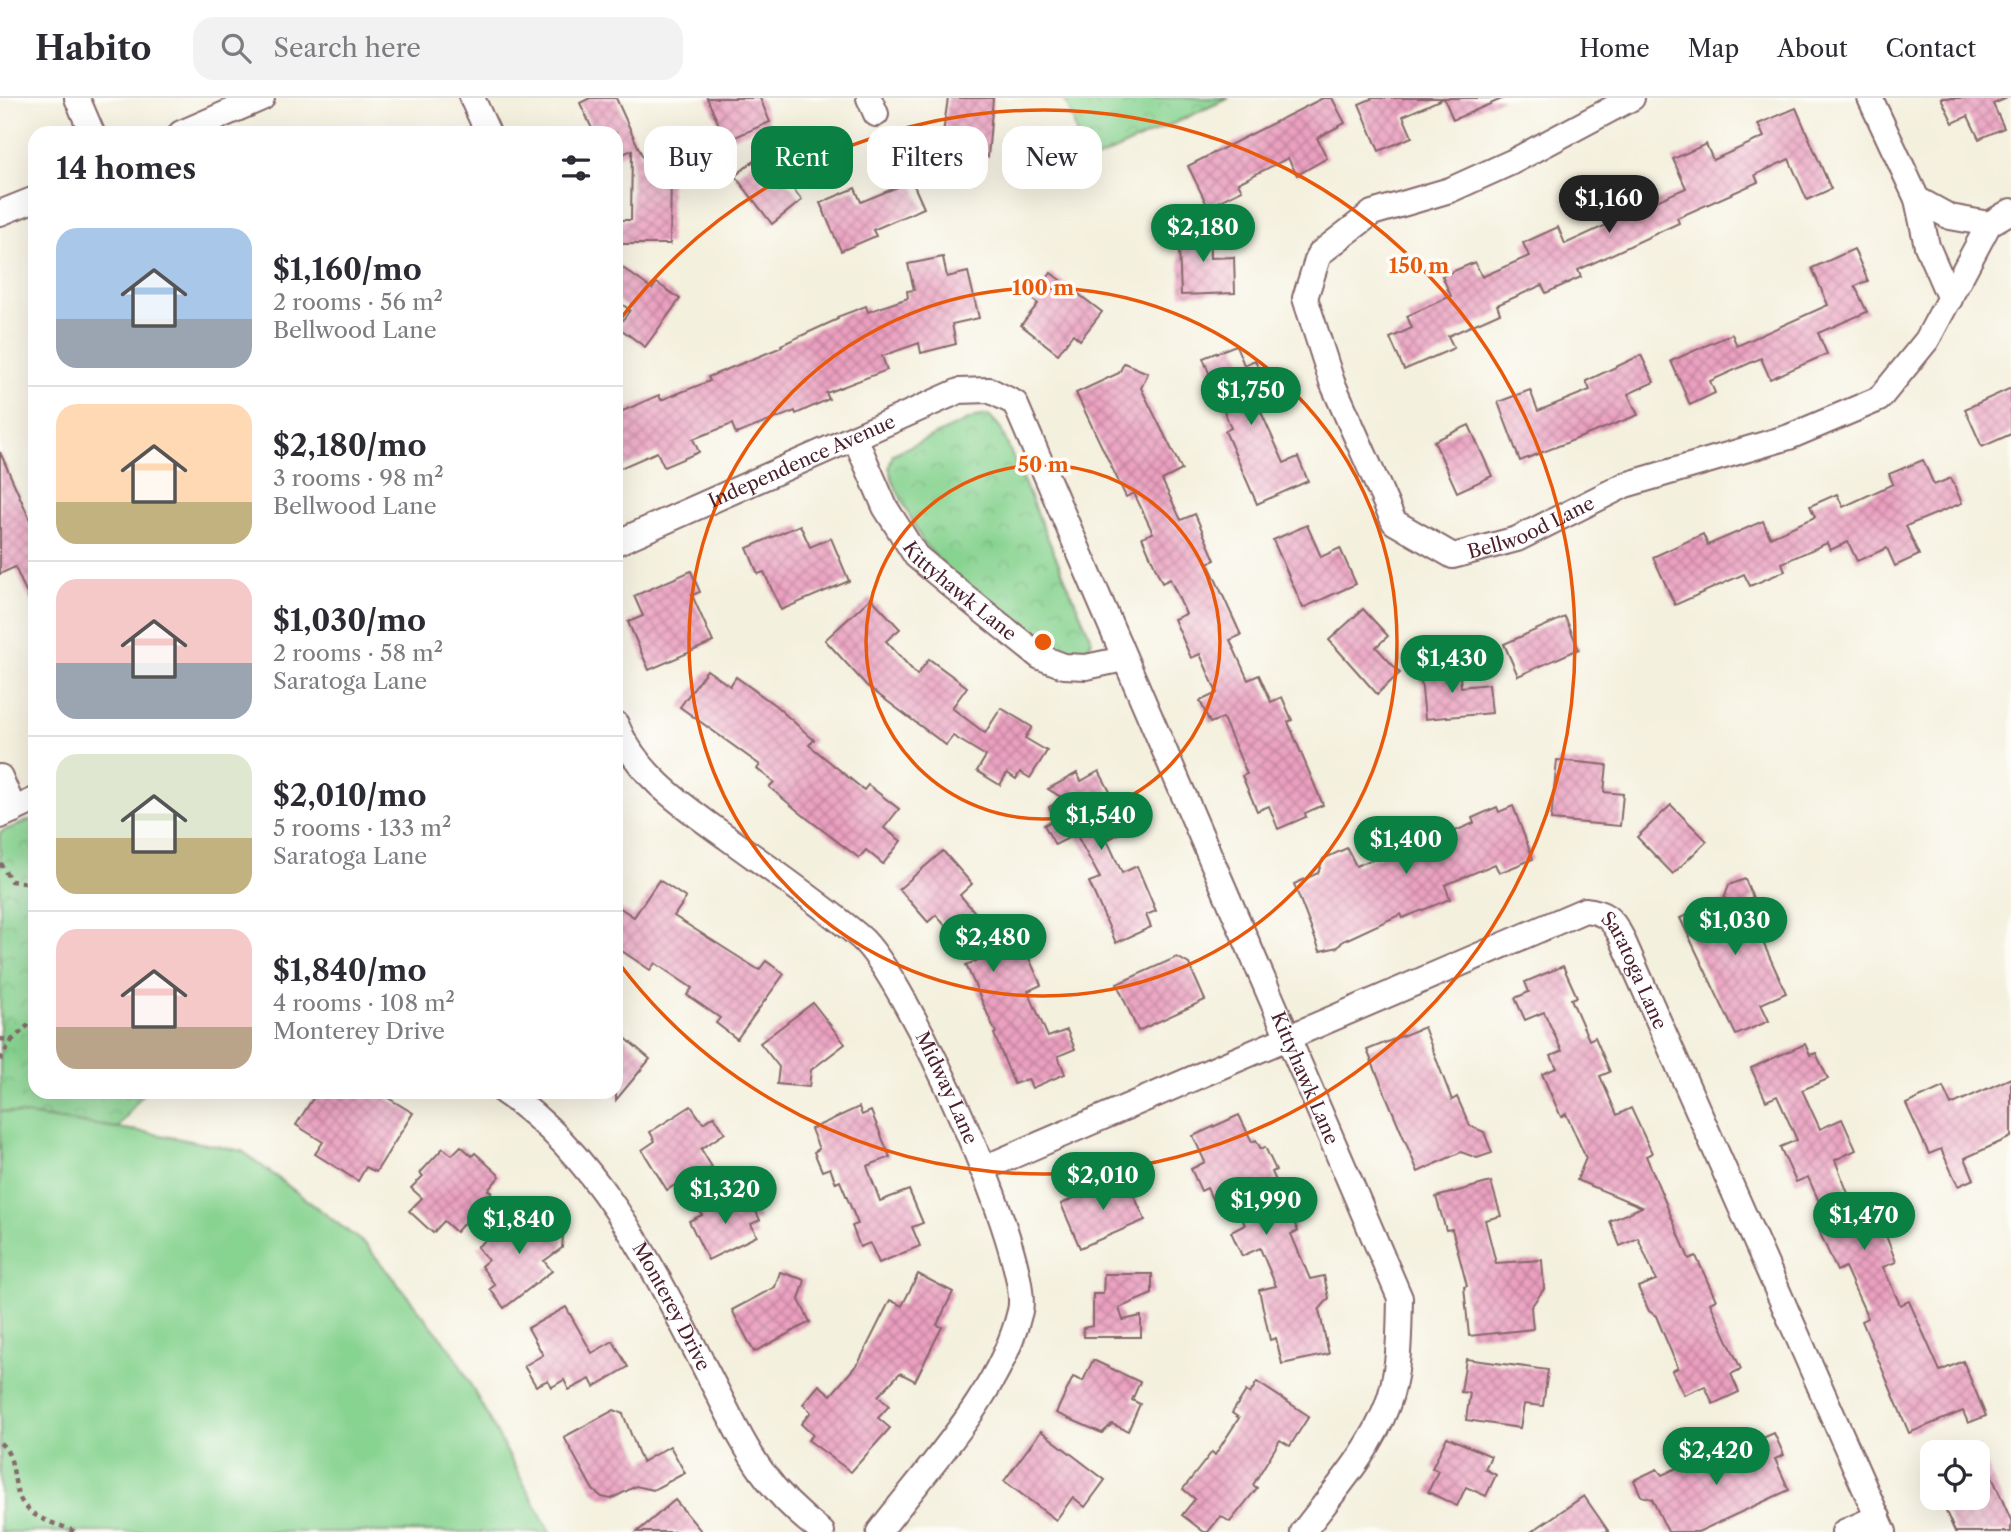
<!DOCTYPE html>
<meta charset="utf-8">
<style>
:root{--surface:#fff;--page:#f2f2f3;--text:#2b2b33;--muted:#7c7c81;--line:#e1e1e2;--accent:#0b8043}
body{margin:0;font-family:"Libre Caslon Text",serif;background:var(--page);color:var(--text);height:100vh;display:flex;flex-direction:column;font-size:26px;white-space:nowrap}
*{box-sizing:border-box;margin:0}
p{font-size:23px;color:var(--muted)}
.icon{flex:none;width:38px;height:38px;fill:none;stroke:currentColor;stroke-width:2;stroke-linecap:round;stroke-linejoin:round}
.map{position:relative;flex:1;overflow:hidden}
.drawer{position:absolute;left:28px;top:28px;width:595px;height:973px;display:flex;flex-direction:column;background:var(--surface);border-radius:21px;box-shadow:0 7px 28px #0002}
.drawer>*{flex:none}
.hud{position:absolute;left:644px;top:28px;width:665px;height:63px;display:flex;gap:14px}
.fabs{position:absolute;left:1920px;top:1342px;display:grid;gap:14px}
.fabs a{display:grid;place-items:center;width:70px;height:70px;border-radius:14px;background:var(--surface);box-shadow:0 7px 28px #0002;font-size:35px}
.price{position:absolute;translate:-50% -60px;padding:0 16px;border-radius:24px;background:var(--accent);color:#fff;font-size:23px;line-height:46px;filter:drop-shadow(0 2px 4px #0008)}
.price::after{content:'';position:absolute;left:50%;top:42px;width:21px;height:16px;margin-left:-10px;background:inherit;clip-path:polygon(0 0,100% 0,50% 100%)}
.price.on{background:#222;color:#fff}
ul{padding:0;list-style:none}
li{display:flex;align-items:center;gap:21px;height:175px;padding:0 28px}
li+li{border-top:2px solid var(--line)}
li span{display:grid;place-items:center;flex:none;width:196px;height:140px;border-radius:21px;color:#555}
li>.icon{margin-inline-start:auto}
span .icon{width:84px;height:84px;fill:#fffc;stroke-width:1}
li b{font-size:30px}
h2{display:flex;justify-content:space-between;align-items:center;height:84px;padding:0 28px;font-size:30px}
.tag{padding:0 24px;border-radius:21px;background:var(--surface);box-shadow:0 7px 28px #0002;font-size:24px;line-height:63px}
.tag.on{background:var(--accent);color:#fff}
header{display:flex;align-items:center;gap:42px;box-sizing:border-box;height:98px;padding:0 35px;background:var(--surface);border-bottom:2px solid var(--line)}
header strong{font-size:33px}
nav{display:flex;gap:38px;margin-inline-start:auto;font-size:24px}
.search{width:490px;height:63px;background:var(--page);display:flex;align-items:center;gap:18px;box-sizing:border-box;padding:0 24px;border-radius:21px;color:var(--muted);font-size:26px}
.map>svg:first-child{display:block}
</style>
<header>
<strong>Habito</strong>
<div class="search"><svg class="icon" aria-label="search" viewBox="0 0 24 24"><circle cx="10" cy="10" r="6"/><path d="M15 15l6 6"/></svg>Search here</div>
<nav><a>Home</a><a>Map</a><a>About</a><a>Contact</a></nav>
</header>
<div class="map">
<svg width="2011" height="1434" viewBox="0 0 2011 1434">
<defs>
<pattern id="park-crowns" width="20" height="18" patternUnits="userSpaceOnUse" patternTransform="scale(1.75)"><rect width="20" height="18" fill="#87d390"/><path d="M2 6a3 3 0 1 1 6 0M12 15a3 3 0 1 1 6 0" fill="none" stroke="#76b57c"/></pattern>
<pattern id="building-cross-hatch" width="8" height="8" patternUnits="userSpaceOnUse" patternTransform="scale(1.75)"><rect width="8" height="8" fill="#eba0c0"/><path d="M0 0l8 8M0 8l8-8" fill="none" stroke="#c0829c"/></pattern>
</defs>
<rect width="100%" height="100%" fill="#fdfcf7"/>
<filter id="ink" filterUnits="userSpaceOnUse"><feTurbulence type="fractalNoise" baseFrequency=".0143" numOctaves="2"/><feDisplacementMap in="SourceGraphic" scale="14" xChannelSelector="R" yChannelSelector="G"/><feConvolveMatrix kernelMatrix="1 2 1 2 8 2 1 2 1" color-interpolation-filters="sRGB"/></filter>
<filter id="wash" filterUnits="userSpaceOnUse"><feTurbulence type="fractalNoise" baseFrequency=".00686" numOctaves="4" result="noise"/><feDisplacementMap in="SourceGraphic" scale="28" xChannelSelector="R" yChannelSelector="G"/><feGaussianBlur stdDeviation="1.57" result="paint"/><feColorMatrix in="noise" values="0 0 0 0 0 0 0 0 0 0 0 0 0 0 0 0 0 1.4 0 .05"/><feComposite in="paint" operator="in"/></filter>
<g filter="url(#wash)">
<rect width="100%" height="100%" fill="#f4f0de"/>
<polygon fill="#87d390" stroke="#68795e" stroke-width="2" points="0,1013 145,1034 242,1053 366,1147 453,1254 550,1434 0,1434"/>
<g fill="url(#park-crowns)" stroke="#68795e" stroke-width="2">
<polygon points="1064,0 1229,0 1083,67 1073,21"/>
<polygon points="989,317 1000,329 1092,543 1082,562 1062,559 1023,534 965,490 923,445 893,384 889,369 893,356 975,319"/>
<polygon points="35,720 35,994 144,994 118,1030 0,1013 0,734"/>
</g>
<g id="blocks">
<g fill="url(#building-cross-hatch)">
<polygon points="590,0 616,0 650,75 671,75 670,146 616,146 616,122 631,122 632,52 616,59 616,35 594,35 580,5"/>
<polygon points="707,0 760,0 770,24 726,43"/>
<polygon points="948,0 993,0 988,59 940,56"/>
<polygon points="1323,0 1332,0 1345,25 1317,40 1327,60 1297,77 1288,60 1238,85 1242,92 1208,109 1188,68"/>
<polygon points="1373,0 1504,0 1453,22 1444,0 1403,18 1412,39 1379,53 1359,6"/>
<polygon points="1941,0 2007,0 1993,6 2004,30 1979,41 1968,18 1953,25"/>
<polygon points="1796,10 1831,91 1807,102 1789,61 1755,77 1758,84 1677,120 1679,125 1578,172 1581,179 1546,195 1542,187 1497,207 1500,215 1448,238 1454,250 1404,272 1390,240 1412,230 1407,218 1451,198 1442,178 1475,164 1482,179 1529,158 1523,145 1558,129 1565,146 1613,124 1603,101 1634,88 1643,109 1686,90 1673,61 1706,46 1713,62 1764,39 1758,26"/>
<polygon points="780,42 800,69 785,81 802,102 772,126 735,78"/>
<polygon points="912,83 924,110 873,132 876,138 841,153 820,105 855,90 861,104"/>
<polygon points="1209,125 1210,160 1234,159 1235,195 1181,197 1178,126"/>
<polygon points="1854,151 1868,183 1855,188 1867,214 1818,235 1827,256 1770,281 1761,260 1710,283 1715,295 1690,307 1671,263 1732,236 1737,248 1828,207 1812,170"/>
<polygon points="943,159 947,179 968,174 979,220 952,226 956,246 921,255 919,245 882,258 887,272 826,295 829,301 796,316 795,313 736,336 732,326 693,341 699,354 664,369 657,354 616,372 616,316 659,297 661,302 710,283 708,279 782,249 781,247 838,221 837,219 866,208 868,214 908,200 907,193 914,192 908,166"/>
<polygon points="616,165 652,191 657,185 680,201 645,249 618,229 630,212 616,202"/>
<polygon points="1051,175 1102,214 1080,242 1073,236 1058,256 1021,227 1038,206 1031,200"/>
<polygon points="1236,247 1244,267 1255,262 1266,289 1252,294 1284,365 1298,359 1308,383 1257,406 1225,333 1231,330 1203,260"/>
<polygon points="1641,257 1654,284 1628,296 1638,317 1520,363 1498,304 1530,292 1538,313 1590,292 1586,283"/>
<polygon points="1124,265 1148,275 1141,290 1182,372 1162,382 1181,422 1195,416 1215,462 1208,465 1241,537 1230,542 1248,582 1259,577 1271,604 1282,599 1292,622 1288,624 1323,707 1305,715 1306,719 1278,731 1269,708 1257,713 1242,678 1247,676 1223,620 1210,625 1200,603 1217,595 1200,556 1191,560 1174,521 1186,516 1170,481 1162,485 1142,439 1153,435 1134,395 1126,399 1076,295 1119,275"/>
<polygon points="2011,290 2011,336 1982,349 1965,311"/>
<polygon points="1469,327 1492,378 1457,394 1434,343"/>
<polygon points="0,354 35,433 35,514 15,469 0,476"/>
<polygon points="1923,362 1934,387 1951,380 1962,405 1906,428 1919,457 1895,468 1887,450 1857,463 1848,444 1830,452 1827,445 1782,465 1785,473 1750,488 1744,476 1675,507 1653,459 1703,436 1708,447 1763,423 1770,439 1815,419 1810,408 1837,396 1843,409 1893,386 1889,376"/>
<polygon points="800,427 810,449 831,440 849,483 781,512 764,474 758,476 747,450"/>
<polygon points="1307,427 1321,459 1340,450 1356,486 1303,510 1273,442"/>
<polygon points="691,473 700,494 692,497 713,544 649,572 628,524 643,518 634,498"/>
<polygon points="871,500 900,531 886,543 917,577 929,561 967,589 952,610 985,635 1001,610 1032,629 1025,640 1047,653 1030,680 1020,674 1016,681 1007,675 1000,687 977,673 986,658 953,638 946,647 867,588 825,542"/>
<polygon points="1363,511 1388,538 1376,549 1400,575 1377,596 1329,542"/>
<polygon points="1565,519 1579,551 1518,578 1504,546"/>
<polygon points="1459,568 1461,589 1489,586 1492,615 1425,621 1420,572"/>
<polygon points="707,572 730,588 736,579 776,608 814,642 809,647 864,692 868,687 899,711 884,730 901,743 883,766 866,752 859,760 804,718 769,689 774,684 757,671 760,667 680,609"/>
<polygon points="1557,662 1607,667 1604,694 1623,696 1620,728 1551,722"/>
<polygon points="1099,673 1124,720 1114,725 1120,735 1107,742 1122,775 1137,768 1156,813 1146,817 1151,829 1116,845 1089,784 1100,780 1076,736 1055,747 1044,727 1055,721 1049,709 1064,701 1048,691 1077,675 1081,683"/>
<polygon points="1671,707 1707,743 1673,776 1637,739"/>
<polygon points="1513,708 1533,761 1499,775 1495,766 1445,787 1450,801 1403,820 1401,816 1343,843 1338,849 1320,853 1294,786 1318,775 1323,761 1347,750 1356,768 1404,749 1409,734 1432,724 1439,740 1474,725 1472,720 1497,709 1499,714"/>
<polygon points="943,753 972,786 960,797 991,833 1005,827 1015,847 1022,844 1041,887 1028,893 1048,939 1067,932 1075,951 1058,958 1065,976 1032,990 1028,981 1014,986 994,936 996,935 966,867 976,863 936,817 928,824 899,791"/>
<polygon points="1745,781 1753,800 1749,802 1753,811 1750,816 1786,895 1761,906 1769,923 1736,937 1680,820 1724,801 1729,787"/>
<polygon points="659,782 686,800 674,818 759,872 766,863 784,876 737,941 716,925 720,920 687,897 692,890 655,865 650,872 616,849 616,807 634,819"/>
<polygon points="1177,859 1189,866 1205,902 1138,933 1117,886"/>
<polygon points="1563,868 1577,899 1571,901 1589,942 1595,939 1610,974 1600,978 1617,1017 1631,1010 1652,1055 1646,1058 1689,1161 1696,1158 1716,1202 1710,1205 1741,1271 1731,1276 1739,1294 1713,1306 1705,1288 1684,1297 1672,1273 1678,1270 1656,1218 1649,1213 1638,1189 1656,1182 1638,1140 1620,1148 1610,1123 1642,1109 1577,1082 1586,1060 1566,1016 1561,1019 1542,976 1557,970 1551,958 1562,953 1544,914 1525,922 1515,900 1529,894 1525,884"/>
<polygon points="813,905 845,946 811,972 809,989 777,986 779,969 760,945"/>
<polygon points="1424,929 1452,1002 1457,999 1470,1028 1484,1034 1492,1055 1477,1060 1461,1054 1418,1074 1367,952"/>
<polygon points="616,932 650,961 616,1002"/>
<polygon points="1805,946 1810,957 1816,955 1828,981 1802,992 1820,1031 1842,1021 1856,1052 1835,1062 1856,1116 1875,1109 1896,1164 1883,1169 1900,1207 1909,1203 1940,1273 1963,1263 1986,1318 1968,1325 1963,1313 1909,1335 1862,1223 1868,1220 1845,1169 1837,1173 1819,1133 1830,1128 1808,1079 1796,1084 1780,1049 1797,1042 1777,998 1766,1003 1751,970"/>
<polygon points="2011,980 2011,1039 1965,1060 1974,1081 1958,1088 1941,1051 1929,1056 1906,1006 1943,989 1951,1007"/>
<polygon points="317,994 378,994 413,1015 376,1074 366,1069 358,1083 315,1056 323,1044 296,1027"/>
<polygon points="691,1008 703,1025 714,1018 725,1035 701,1051 712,1069 684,1087 681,1083 667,1092 642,1052 655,1043 650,1034"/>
<polygon points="859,1009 862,1017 871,1013 890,1059 867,1068 880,1103 909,1092 923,1125 912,1129 920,1148 879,1165 870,1145 860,1149 852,1128 858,1126 840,1083 836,1085 830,1070 822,1073 814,1054 819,1051 811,1031"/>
<polygon points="1239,1017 1252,1044 1256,1042 1261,1051 1265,1049 1276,1072 1272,1074 1298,1133 1291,1136 1310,1181 1324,1178 1329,1200 1319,1212 1329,1256 1282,1266 1276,1240 1270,1242 1259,1192 1276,1188 1260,1150 1242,1158 1231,1134 1245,1127 1230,1093 1212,1101 1207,1090 1201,1093 1191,1071 1205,1064 1193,1038"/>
<polygon points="461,1048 472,1058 475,1055 500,1078 488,1092 492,1094 456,1134 444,1123 433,1135 409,1113 422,1100 411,1090 423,1078 420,1075 443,1050 452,1057"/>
<polygon points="1125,1077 1145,1122 1080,1150 1061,1106"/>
<polygon points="1491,1084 1501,1118 1485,1122 1496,1165 1542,1162 1544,1191 1531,1209 1533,1231 1469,1238 1464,1189 1467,1188 1452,1131 1446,1132 1436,1099"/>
<polygon points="747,1095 760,1122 751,1126 757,1138 708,1162 689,1123 702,1117 700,1114 726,1101 728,1104"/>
<polygon points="524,1113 534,1125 542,1119 556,1137 563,1138 562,1150 544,1163 552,1173 504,1210 490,1191 495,1187 481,1168 488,1162 477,1149"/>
<polygon points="780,1174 805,1182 799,1202 810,1224 754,1254 732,1212 775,1189"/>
<polygon points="918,1176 953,1194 937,1227 942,1229 915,1283 900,1275 878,1298 889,1308 878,1320 890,1330 851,1374 808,1342 813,1337 801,1326 811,1314 803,1306 819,1287 831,1297 859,1264 890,1202 902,1208"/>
<polygon points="1104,1176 1152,1176 1152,1196 1119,1210 1123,1222 1141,1218 1141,1239 1084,1239 1083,1230 1093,1228 1093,1196 1103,1196"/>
<polygon points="566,1209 592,1255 613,1243 628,1269 594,1289 590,1281 569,1292 564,1282 552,1289 548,1282 536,1288 524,1268 543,1257 528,1230"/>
<polygon points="1466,1261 1548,1272 1543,1308 1524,1306 1520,1330 1466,1322 1470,1295 1461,1294"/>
<polygon points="1093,1262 1140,1284 1132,1302 1140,1306 1128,1333 1112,1326 1102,1335 1056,1315 1073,1279 1083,1283"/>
<polygon points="1257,1284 1309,1318 1290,1348 1280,1342 1253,1387 1257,1390 1230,1424 1221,1418 1208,1434 1204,1434 1182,1417 1195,1401 1183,1391 1212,1354 1215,1357 1239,1320 1232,1315 1246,1293 1250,1296"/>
<polygon points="614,1312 623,1316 642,1364 670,1348 685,1375 653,1392 636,1388 611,1401 602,1399 593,1392 564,1339"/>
<polygon points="1041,1333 1105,1382 1085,1409 1073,1399 1056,1422 1004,1383"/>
<polygon points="1774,1335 1784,1357 1775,1361 1789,1392 1698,1434 1668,1434 1652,1401 1641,1398 1634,1382 1657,1371 1662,1377 1692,1363 1695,1370"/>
<polygon points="1447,1339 1491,1358 1485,1371 1496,1377 1486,1398 1466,1389 1457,1408 1428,1394 1438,1373 1432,1370"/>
<polygon points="1978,1347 2011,1422 2011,1434 1955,1434 1940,1400 1978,1400"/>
<polygon points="1584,1398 1609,1434 1531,1434"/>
<polygon points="675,1402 702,1434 637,1434"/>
</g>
</g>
</g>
<g filter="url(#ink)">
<use href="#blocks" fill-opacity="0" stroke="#86686a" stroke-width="2"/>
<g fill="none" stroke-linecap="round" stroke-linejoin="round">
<defs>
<g id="street">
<polyline points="77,0 92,35"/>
<polyline points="472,0 488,35"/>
<polyline points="869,0 876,16"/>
<path id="s1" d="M 1632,0 L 1512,64 L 1450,92 L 1372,115 L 1319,156 L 1305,200 L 1332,284 L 1394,424 L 1453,458 L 1517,441 L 1625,387 L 1789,339 L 1879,301 L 1927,242 L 1989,126 L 1950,119 L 1917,101 L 1870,0"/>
<polyline points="181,35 262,0"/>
<polyline points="1917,101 1927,148 1950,201"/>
<polyline points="0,115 35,101"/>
<polyline points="1989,126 2011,113"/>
<path id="s2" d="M 855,340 L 885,409 L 916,458 L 963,497 L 1040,559 L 1064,568 L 1086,569 L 1124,561"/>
<path id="s3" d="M 616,445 L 959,293 L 989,292 L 1015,305 L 1400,1200 C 1399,1236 1400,1274 1387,1308 C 1370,1354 1332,1395 1303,1434"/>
<path id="s4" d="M 616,626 C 637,678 685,709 729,741 C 773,773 818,804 860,839 C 905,877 1033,1160 1020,1213 C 1001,1294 929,1368 879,1434"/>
<polyline points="0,679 14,712"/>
<polyline points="0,718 35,702"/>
<path id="s5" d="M 504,994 C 600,1058 657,1177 708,1276 C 743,1343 759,1387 822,1434"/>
<path id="s6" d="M 982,1071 L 1585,812 C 1605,814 1612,821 1621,838 L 1884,1434"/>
<polyline points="1844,1434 1878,1419"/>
</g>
</defs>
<use href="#street" stroke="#86686a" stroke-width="28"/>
<g stroke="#86686a" stroke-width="4.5" stroke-dasharray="5 5" stroke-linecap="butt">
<polyline points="0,765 11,783 35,786"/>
<polyline points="0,941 12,942 35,921"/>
<polyline points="0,962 12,942"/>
<polyline points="87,994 88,999"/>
<path d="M 0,1345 C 21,1362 7,1395 30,1413 C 42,1424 60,1426 75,1434"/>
</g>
<use href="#street" stroke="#fff" stroke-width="24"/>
</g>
</g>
<g fill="none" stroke="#e8590c" stroke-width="3.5">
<circle cx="1043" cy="544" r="177"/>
<circle cx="1043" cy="544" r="354"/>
<path d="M618 224A532 532 0 1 1 618 864"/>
</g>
<g text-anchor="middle" stroke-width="7" stroke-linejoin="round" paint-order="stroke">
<g font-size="19" fill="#4a1f2b" stroke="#fdfcf7">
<text dy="7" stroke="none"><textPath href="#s3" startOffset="203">Independence Avenue</textPath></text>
<text dy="7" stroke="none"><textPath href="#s1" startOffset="791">Bellwood Lane</textPath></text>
<text dy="7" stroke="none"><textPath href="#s2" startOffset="189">Kittyhawk Lane</textPath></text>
<text dy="7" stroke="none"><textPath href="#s6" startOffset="740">Saratoga Lane</textPath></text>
<text dy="7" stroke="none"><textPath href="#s3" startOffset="1169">Kittyhawk Lane</textPath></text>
<text dy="7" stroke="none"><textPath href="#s4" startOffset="502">Midway Lane</textPath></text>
<text dy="7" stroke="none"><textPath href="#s5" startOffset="275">Monterey Drive</textPath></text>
</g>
</g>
<circle cx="1043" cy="544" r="10" fill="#e8590c" stroke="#fdfcf7" stroke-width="3.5"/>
<g font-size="21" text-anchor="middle" font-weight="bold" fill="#e8590c" stroke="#fdfcf7" stroke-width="7" stroke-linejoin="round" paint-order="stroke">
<text x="1419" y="175">150 m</text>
<text x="1043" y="197">100 m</text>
<text x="1043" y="374">50 m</text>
</g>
</svg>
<div class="fabs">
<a><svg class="icon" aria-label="locate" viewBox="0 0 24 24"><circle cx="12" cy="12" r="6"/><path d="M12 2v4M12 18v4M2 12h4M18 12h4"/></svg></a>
</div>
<b class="price on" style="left:1609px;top:137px">$1,160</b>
<b class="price" style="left:1203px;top:166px">$2,180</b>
<b class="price" style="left:1251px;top:329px">$1,750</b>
<b class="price" style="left:1452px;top:597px">$1,430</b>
<b class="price" style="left:1101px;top:754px">$1,540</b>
<b class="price" style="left:1406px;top:778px">$1,400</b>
<b class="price" style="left:1735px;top:859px">$1,030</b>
<b class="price" style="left:993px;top:876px">$2,480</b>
<b class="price" style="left:1103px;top:1114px">$2,010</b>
<b class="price" style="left:725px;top:1128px">$1,320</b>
<b class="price" style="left:1266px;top:1139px">$1,990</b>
<b class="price" style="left:1864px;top:1154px">$1,470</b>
<b class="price" style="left:519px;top:1158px">$1,840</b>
<b class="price" style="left:1716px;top:1389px">$2,420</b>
<div class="hud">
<a class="tag">Buy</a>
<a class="tag on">Rent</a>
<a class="tag">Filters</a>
<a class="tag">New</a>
</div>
<section class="drawer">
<h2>14 homes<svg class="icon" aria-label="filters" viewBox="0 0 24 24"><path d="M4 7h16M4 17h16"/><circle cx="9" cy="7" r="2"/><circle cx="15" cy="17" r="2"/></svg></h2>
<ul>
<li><span style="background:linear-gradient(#a9c7e8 65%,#9aa5b1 0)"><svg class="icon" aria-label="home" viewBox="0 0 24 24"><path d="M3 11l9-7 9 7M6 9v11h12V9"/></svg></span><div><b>$1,160/mo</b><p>2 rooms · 56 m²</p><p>Bellwood Lane</p></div></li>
<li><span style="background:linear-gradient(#ffd9b3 70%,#c2b280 0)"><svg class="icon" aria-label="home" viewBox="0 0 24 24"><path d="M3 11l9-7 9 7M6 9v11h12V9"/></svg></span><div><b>$2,180/mo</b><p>3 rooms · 98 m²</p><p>Bellwood Lane</p></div></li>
<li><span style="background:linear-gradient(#f6c9c9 60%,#9aa5b1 0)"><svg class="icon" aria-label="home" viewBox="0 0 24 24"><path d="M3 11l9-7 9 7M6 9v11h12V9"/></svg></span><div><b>$1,030/mo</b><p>2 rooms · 58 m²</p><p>Saratoga Lane</p></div></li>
<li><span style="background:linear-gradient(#dfe7d0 60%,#c2b280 0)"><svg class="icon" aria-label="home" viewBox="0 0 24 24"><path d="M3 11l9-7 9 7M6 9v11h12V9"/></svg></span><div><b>$2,010/mo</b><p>5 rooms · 133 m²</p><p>Saratoga Lane</p></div></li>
<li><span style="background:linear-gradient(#f6c9c9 70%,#b9a48a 0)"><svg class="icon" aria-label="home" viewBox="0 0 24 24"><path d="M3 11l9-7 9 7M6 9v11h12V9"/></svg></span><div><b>$1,840/mo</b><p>4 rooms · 108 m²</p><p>Monterey Drive</p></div></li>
</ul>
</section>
</div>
